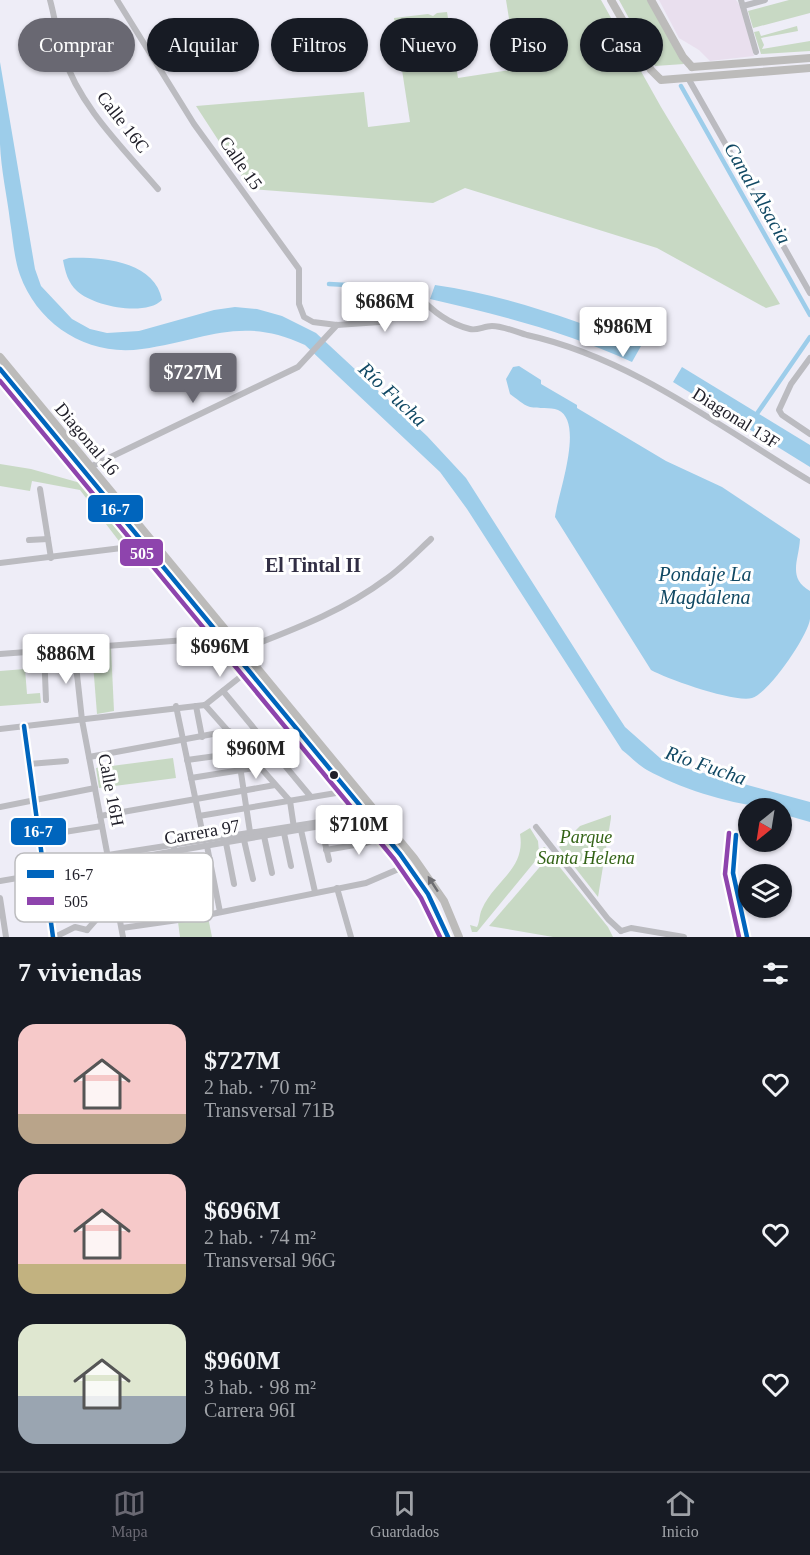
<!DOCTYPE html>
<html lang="es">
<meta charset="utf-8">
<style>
:root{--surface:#171b24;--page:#20242c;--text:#f1f3f6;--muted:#9ea1a6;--line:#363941;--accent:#696872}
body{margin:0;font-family:Georgia,serif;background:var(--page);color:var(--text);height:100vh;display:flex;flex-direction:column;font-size:22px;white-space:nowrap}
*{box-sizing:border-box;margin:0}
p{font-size:20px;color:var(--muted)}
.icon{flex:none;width:33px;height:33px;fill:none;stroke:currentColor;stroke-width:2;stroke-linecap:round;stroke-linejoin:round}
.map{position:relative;height:937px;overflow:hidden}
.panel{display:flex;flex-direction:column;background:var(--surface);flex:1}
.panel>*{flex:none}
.banner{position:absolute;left:18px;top:18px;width:774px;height:54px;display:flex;gap:12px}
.needle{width:39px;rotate:210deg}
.buttons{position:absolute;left:738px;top:798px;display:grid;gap:12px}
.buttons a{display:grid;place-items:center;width:54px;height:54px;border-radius:50%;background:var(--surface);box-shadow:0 2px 4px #0004;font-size:30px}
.price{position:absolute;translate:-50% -51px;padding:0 14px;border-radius:6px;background:#fff;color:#222;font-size:20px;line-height:39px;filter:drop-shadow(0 2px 3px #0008)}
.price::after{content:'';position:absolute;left:50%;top:36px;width:18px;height:14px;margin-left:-9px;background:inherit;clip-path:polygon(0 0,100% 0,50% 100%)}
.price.active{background:var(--accent);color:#fff}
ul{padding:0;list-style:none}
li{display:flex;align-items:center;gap:18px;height:150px;padding:0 18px}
li span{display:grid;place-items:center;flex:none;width:168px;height:120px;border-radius:18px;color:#555}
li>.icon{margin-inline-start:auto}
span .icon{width:72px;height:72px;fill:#fffc;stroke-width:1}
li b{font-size:26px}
h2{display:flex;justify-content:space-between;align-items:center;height:72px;padding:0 18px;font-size:26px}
.tag{padding:0 21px;border-radius:27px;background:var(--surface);box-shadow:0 2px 4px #0004;font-size:21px;line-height:54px}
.tag.active{background:var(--accent);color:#fff}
.dock{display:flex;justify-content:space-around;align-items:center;height:84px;border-top:2px solid var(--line);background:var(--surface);font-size:16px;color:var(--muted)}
.dock a{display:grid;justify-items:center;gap:3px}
.dock .active{color:var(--accent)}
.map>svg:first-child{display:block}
</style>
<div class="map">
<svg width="810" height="937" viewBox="0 0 810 937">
<rect width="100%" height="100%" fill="#eeedf7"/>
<polygon fill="#e9dfee" points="659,0 736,0 741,7 754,56 710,61 699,50 679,38"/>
<g fill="#c8d9c4">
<polygon points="506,0 601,0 661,107 780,304 766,308 657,248 465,188 433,203 250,189 196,106 364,92 368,127 410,122 394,18 428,14 433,16 437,13 447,12 458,78 517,69"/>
<polygon points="619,0 647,0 684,64 655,66"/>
<polygon points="789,0 810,0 810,13 753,28 748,11"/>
<polygon points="797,26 798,31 761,38 764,45 762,49 810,41 810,51 761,54 754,32 759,31 761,36"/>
<polygon points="0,464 31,469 84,484 132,544 122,545 80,490 32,481 30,491 0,486"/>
<polygon points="111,648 114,711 97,714 92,651"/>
<polygon points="25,669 27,694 40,693 41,703 0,706 0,671"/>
<polygon points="173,758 176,778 99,788 96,768"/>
<polygon points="611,815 611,818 598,897 559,847 580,826"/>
<path d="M 530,828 L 538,841 L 539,852 L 544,847 L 546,848 L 477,932 L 472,932 L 470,925 L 477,927 C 480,921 479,915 482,909 C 494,881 526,869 520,834 Z"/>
<polygon points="550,855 608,927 613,937 553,937 489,926"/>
<polygon points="208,917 212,937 180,937 178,922"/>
</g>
<g fill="#9dcdea">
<path d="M 0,62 L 35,269 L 41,286 L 72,319 L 90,329 L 107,333 L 139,331 L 214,310 L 235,307 L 257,309 L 282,316 L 316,333 L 427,436 L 466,478 L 608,701 L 625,727 L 660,758 L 685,768 L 810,802 L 810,822 L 782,814 L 782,808 C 741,808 683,790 647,770 C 638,765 630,756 622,750 L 467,509 L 440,472 L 305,345 C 241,315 206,340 142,349 C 88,357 38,325 20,275 C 14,258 13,239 10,221 C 7,196 1,170 0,144 C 0,117 0,89 0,62 Z"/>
<path d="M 69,258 C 101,257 155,261 162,300 C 145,317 93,306 77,291 C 68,283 65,271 63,260 Z"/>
<path d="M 435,285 C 506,295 574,320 641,346 L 632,362 C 567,332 500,315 430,299 Z"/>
<path d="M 519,366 L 541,380 L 541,384 L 577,405 L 577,408 L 666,461 L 722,487 L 800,539 C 799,560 787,578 810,591 C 810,600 810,610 810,619 C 808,636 768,694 752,698 C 735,703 667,679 651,670 L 555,517 C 558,494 585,422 558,410 C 550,407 539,409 530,407 C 523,405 516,398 510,394 L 506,379 L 513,367 Z"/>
<polygon points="682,367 810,445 810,467 673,382"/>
</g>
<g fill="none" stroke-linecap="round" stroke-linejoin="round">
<g stroke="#9dcdea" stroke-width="4.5">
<polyline points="681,86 810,315"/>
<polyline points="329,284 366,286"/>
<polyline points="754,418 810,337"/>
</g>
<g stroke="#bbbbc0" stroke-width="6">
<path d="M 50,0 C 55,18 57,36 63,54 C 79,106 123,148 158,189"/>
<path d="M 117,0 L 194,124 L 299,269 L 299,304 L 304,317 L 313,322 L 337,325 L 380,322 L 390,318 L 409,298 L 417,294 C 430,309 449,324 470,329 C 477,331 484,326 492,326 C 503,326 517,332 527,335 C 631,358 720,427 810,481"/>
<polyline points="741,0 756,52"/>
<polyline points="743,6 765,0"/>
<polyline points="688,78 810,293"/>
<polyline points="810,358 791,384 779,410 782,415 810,434"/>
<polyline points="90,467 298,367 337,325"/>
<polyline points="40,489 51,558"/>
<polyline points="29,540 48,539"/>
<polyline points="0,563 146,545"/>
<polyline points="74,647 82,720 123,937"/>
<polyline points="44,650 46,700"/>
<path d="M 241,650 C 292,630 342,612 386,579 C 402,568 417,552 431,539"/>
<polyline points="0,654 199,639 213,627"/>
<polyline points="223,691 311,797"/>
<polyline points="205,705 290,801 294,828"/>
<polyline points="205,705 249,670"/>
<polyline points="176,706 204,840"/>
<polyline points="196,706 202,737"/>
<polyline points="24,726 53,937"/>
<polyline points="0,729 205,705"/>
<polyline points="236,740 250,832"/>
<polyline points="89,757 229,731"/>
<polyline points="187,760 238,753"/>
<polyline points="29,764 66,761"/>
<polyline points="191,778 260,767 303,735"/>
<polyline points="0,807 95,788"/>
<polyline points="100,816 275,785"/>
<polyline points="199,816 348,791"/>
<polyline points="321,826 329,860"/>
<polyline points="536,827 608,919 621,931"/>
<polyline points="301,830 315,892"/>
<polyline points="284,833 291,866"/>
<path d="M 736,835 C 725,870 740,902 747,937"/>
<polyline points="39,836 102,826"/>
<polyline points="264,836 272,873"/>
<polyline points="244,840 253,879"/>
<polyline points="226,843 234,884"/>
<polyline points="207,846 220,912"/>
<polyline points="174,848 192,918"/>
<polyline points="326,850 366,843 385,836"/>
<polyline points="108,855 345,818 353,810 353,798"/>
<polyline points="0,881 350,821 375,823"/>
<polyline points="337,888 351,937"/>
<polyline points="0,898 6,937"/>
<polyline points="48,904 146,890 141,858"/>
<polyline points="122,928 192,918 366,883 408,865"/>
<polyline points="87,930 101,914 117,907"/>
<polyline points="621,931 631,928 684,937"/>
<polyline points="55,937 75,927 87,930"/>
</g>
<g stroke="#bcbbba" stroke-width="8">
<polyline points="611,0 651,70 661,80 810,68"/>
<polyline points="651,0 683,57 692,67"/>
<polyline points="692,67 810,58"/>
<polyline points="0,357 414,858 444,901 459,937"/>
<polyline points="0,369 400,854 428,894 448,937"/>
</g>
<defs>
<g id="bus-1">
<polyline points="0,369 400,854 428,894 448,937"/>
<polyline points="24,726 53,937"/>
<polyline points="736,835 733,873 747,937"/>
</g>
<g id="bus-2">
<polyline points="0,381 394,859 421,898 440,937"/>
<polyline points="729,833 725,874 739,937"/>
</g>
</defs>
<use href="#bus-1" stroke="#fff" stroke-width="9"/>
<use href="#bus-2" stroke="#fff" stroke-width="9"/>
<use href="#bus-1" stroke="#0065bd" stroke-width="4.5"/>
<use href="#bus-2" stroke="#8e44ad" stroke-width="4.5"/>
</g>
<defs><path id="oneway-solid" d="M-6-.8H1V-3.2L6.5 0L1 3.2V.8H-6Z" transform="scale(1.5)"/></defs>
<use fill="#6e6e72" href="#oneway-solid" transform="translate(433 884) rotate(-123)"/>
<circle fill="#21202a" stroke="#fff" stroke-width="2" cx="334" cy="775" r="5"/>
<g text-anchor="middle" stroke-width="6" stroke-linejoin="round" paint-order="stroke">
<g font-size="18" fill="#21202a" stroke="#fff">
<text transform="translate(123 122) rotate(52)" y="6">Calle 16C</text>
<text transform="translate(241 163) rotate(55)" y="6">Calle 15</text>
<text transform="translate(736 418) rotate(32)" y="6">Diagonal 13F</text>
<text transform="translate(87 439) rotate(50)" y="6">Diagonal 16</text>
<text transform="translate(111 790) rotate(79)" y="6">Calle 16H</text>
<text transform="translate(202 832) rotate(-10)" y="6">Carrera 97</text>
</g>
<g font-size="18" font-style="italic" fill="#336316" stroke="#fff">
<text x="586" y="843">Parque<tspan x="586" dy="21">Santa Helena</tspan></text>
</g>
<g font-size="20" font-style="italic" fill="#114964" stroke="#fff">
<text transform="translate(758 193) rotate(60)" y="7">Canal Alsacia</text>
<text transform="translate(393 394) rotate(43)" y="7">Río Fucha</text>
<text x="705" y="581">Pondaje La<tspan x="705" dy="23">Magdalena</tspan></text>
<text transform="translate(706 765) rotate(19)" y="7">Río Fucha</text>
</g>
<g font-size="20" font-weight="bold" fill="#312e44" stroke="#fff">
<text x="313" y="572">El Tintal II</text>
</g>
</g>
<rect x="15" y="853" width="198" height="69" rx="9" fill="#fff" stroke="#bcbcbf" stroke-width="1.5"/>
<rect x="27" y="870" width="27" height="8" fill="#0065bd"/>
<rect x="27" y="897" width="27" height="8" fill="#8e44ad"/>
<g font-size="16" fill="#21202a">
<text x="64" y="880">16-7</text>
<text x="64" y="907">505</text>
</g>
<g stroke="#fff" stroke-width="2">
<rect x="87" y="494" width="57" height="29" rx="6" fill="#0065bd"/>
<rect x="119" y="538" width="45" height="29" rx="6" fill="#8e44ad"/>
<rect x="10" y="817" width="57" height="29" rx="6" fill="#0065bd"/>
</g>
<g font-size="16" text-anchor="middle" font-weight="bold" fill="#fff">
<text x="115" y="515">16-7</text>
<text x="142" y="559">505</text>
<text x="38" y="837">16-7</text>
</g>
</svg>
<div class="buttons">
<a><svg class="needle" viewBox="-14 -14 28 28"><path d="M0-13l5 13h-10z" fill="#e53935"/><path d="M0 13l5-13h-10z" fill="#9ea1a6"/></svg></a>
<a><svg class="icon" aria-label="layers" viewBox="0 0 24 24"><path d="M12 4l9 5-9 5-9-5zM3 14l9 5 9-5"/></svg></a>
</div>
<b class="price" style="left:385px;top:333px">$686M</b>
<b class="price" style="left:623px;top:358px">$986M</b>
<b class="price active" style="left:193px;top:404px">$727M</b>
<b class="price" style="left:220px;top:678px">$696M</b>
<b class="price" style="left:66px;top:685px">$886M</b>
<b class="price" style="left:256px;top:780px">$960M</b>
<b class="price" style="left:359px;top:856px">$710M</b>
<div class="banner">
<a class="tag active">Comprar</a>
<a class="tag">Alquilar</a>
<a class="tag">Filtros</a>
<a class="tag">Nuevo</a>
<a class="tag">Piso</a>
<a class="tag">Casa</a>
</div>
</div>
<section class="panel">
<h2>7 viviendas<svg class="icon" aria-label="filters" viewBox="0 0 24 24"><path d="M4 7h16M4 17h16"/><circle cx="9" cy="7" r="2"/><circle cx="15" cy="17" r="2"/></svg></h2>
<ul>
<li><span style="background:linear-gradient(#f6c9c9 75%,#b9a48a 0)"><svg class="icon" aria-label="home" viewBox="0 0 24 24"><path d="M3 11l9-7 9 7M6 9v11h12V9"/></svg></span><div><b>$727M</b><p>2 hab. · 70 m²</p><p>Transversal 71B</p></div><svg class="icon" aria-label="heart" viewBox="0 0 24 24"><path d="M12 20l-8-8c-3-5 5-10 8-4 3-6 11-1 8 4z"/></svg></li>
<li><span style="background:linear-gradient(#f6c9c9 75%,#c2b280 0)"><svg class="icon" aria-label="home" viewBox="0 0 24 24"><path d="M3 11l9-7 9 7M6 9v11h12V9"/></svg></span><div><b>$696M</b><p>2 hab. · 74 m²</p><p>Transversal 96G</p></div><svg class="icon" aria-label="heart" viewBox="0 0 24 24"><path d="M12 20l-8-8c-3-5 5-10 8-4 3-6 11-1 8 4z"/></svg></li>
<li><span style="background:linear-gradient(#dfe7d0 60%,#9aa5b1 0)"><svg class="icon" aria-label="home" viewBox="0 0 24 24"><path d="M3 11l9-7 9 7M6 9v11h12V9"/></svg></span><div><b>$960M</b><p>3 hab. · 98 m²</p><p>Carrera 96I</p></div><svg class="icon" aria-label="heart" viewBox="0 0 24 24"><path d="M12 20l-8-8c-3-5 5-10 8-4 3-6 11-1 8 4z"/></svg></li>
</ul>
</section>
<nav class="dock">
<a class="active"><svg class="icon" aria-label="map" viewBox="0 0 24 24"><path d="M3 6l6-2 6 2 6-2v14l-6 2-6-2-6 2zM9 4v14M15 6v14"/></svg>Mapa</a>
<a><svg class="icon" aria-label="saved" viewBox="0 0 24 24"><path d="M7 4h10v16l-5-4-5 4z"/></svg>Guardados</a>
<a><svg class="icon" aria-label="home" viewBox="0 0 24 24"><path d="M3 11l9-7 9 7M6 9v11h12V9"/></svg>Inicio</a>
</nav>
